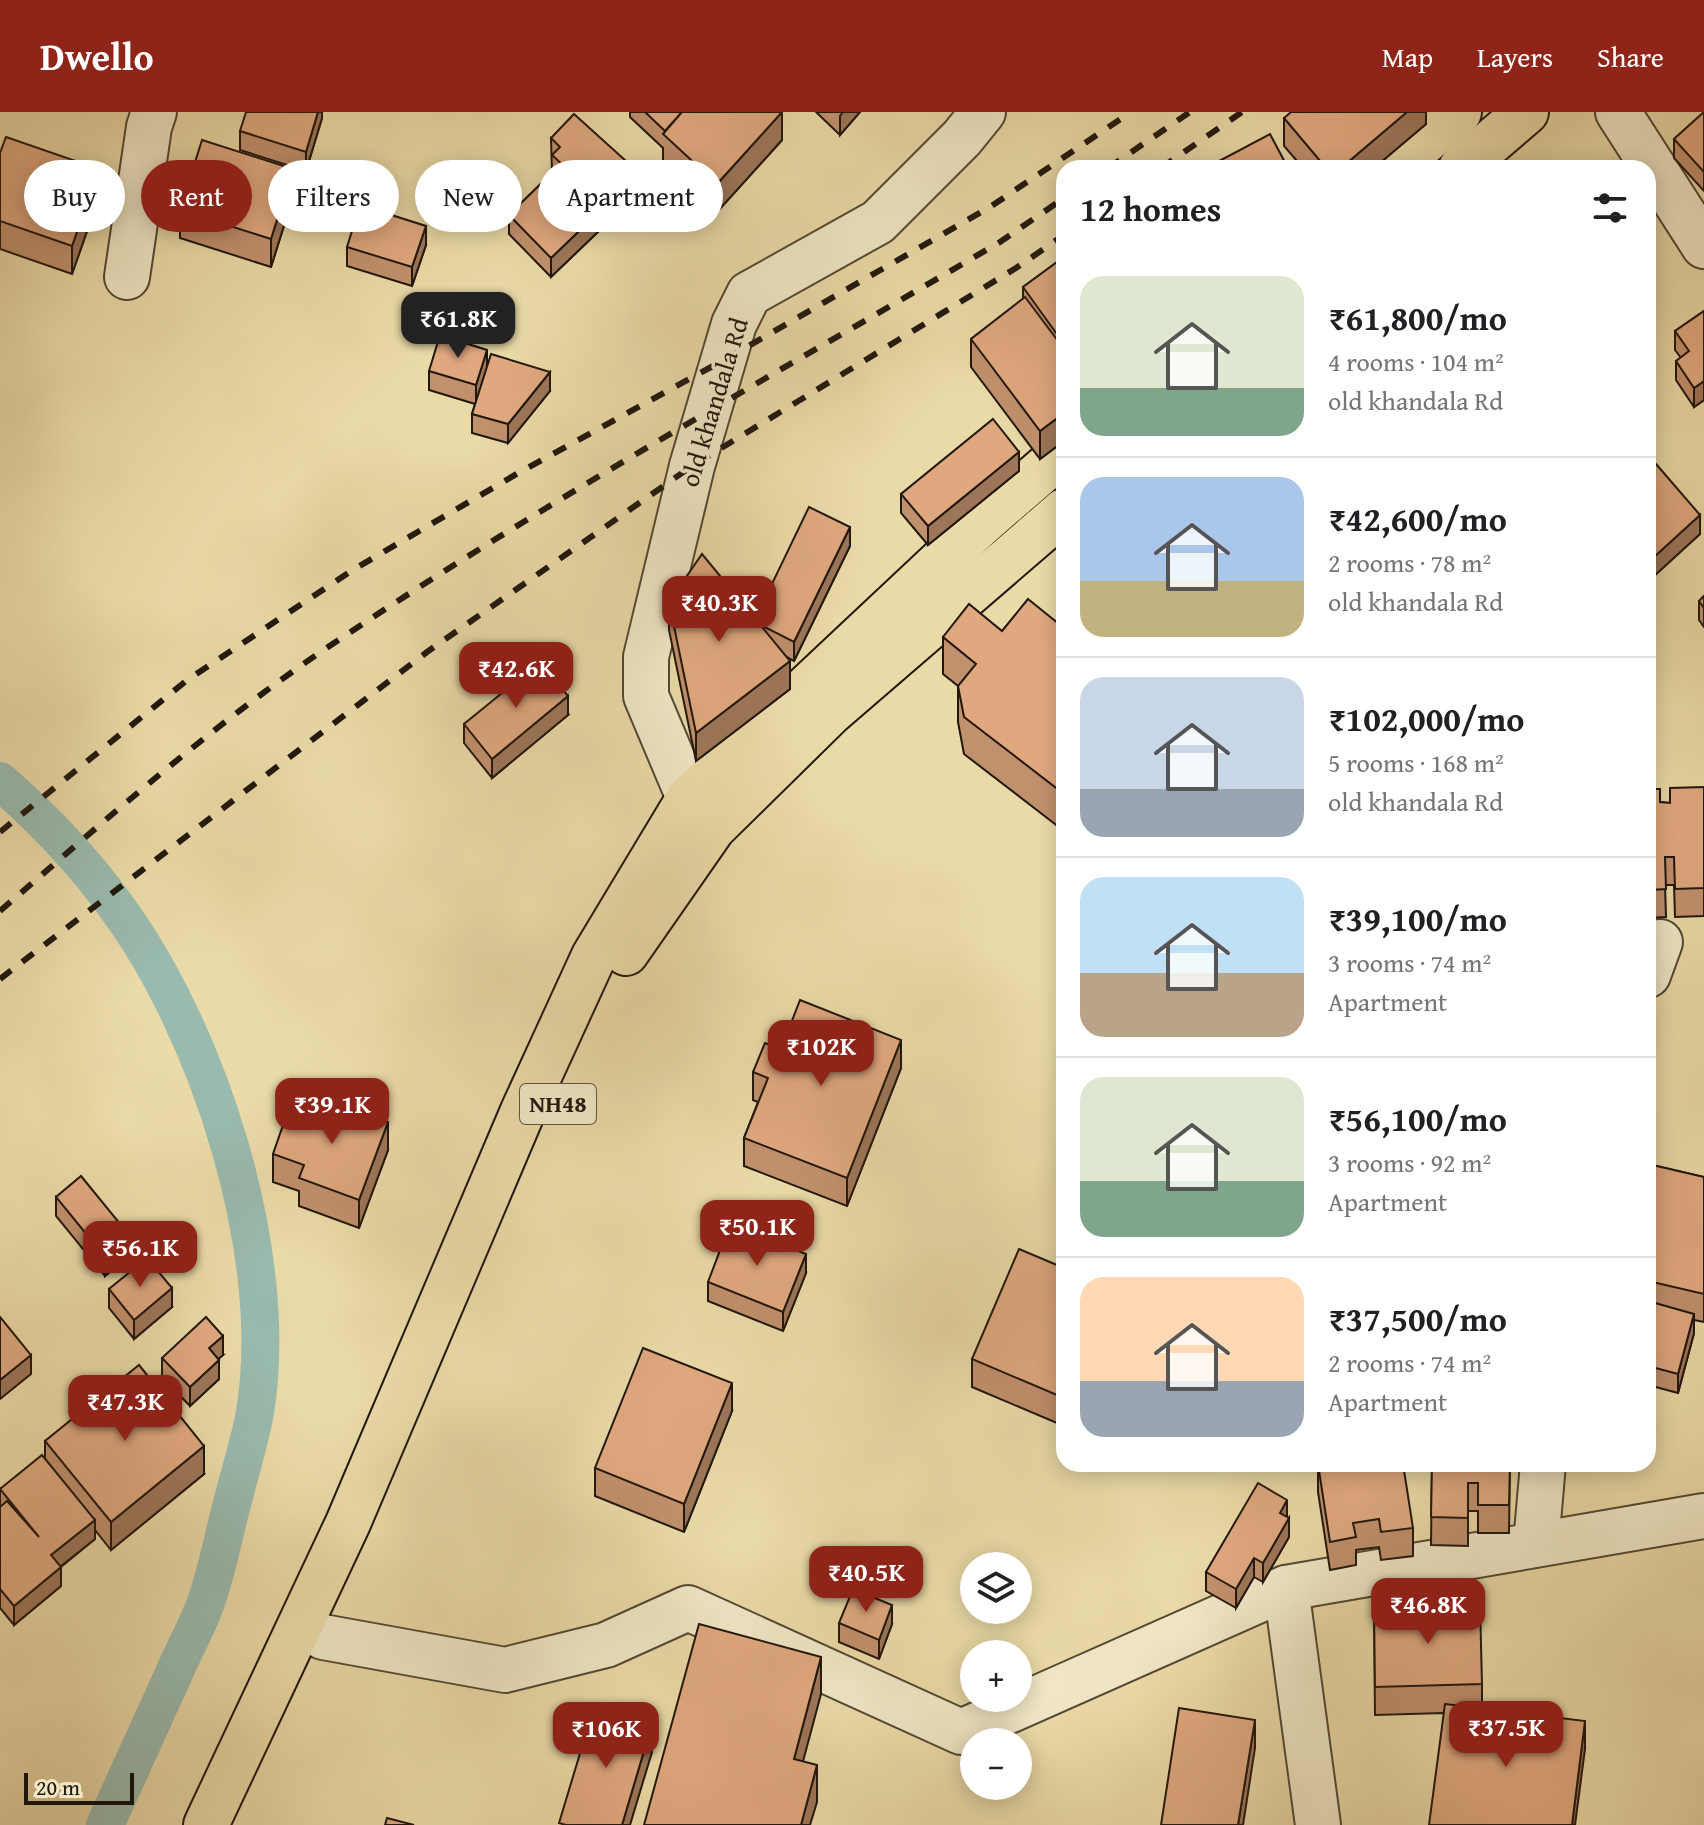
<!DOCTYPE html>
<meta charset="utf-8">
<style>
:root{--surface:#fff;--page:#f2f2f2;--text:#202124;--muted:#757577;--line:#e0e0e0;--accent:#8f2418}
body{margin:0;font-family:"Gentium Book Plus",serif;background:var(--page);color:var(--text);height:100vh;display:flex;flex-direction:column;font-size:30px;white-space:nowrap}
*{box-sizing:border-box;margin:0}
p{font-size:26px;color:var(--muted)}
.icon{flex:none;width:44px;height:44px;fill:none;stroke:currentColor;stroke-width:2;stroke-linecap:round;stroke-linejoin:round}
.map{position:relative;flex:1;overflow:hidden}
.panel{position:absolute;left:1056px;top:48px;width:600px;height:1312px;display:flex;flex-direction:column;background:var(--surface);border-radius:24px;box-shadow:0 4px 20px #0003}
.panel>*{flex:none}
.hud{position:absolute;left:24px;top:48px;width:760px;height:72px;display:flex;gap:16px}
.buttons{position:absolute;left:960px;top:1440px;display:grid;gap:16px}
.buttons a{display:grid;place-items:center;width:72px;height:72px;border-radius:50%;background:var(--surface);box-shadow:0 4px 20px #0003;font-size:40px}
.scale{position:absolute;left:24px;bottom:20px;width:110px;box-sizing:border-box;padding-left:8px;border:4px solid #20170d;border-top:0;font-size:22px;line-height:28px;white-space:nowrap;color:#20170d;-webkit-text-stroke:6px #f1e7c6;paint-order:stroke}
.price{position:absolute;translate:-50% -68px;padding:0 18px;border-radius:16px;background:var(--accent);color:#fff;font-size:26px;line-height:52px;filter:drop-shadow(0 2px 4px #0008)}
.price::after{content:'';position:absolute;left:50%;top:48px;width:24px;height:18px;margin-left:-12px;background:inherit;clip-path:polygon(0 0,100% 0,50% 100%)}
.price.current{background:#222;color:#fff}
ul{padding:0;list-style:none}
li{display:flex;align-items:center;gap:24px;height:200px;padding:0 24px}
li+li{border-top:2px solid var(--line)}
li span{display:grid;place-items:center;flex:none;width:224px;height:160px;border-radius:24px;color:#555}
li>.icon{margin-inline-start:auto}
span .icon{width:96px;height:96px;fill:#fffc;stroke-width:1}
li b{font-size:34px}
h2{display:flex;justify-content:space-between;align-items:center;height:96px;padding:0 24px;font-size:34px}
.tag{padding:0 28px;border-radius:36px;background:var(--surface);box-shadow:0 4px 20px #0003;font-size:28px;line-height:72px}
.tag.current{background:var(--accent);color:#fff}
header{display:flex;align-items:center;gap:48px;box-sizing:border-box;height:112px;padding:0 40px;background:var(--accent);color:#fff}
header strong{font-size:38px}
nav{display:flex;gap:44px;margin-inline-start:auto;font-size:28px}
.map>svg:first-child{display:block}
</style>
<header>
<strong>Dwello</strong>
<nav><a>Map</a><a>Layers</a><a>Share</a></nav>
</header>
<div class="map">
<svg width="1704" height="1713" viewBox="0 0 1704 1713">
<rect width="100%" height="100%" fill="#eadaa7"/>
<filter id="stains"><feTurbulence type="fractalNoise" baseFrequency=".0025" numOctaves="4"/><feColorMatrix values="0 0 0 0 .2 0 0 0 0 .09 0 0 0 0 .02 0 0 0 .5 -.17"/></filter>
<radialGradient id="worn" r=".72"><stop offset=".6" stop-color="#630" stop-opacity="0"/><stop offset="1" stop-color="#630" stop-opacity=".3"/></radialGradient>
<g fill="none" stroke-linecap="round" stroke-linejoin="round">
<path stroke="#99baae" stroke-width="38" d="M 0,669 C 42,706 82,747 115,793 C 209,919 281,1143 255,1300 C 250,1329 240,1359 233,1388 C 224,1421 218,1455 207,1487 C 199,1512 185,1535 175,1559 C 152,1610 128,1662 105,1713"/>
<defs>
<g id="minor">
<polyline points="1618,0 1704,134"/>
<polyline points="127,165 149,15 154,0"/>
<polyline points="689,686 646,584 646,545 692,354 734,212 749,182 878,110 962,26 983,0"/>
<polyline points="1648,863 1660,830"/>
<polyline points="1536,1432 1543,1352"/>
<polyline points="1286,1476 1318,1713"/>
<polyline points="323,1525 505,1558 606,1533 688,1496 961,1620 1286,1476 1704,1404"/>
</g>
<g id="highway">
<polyline points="1394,56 1459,0"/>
<polyline points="1461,56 1526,0"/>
<polyline points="626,841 713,716 831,600 1064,399"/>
<polyline points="206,1713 348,1411 523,999 594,844 689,686 983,410 1064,340"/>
</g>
</defs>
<use href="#minor" stroke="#524834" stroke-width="48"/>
<use href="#highway" stroke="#20170d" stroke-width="48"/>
<use href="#minor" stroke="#f1e7c6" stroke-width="44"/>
<use href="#highway" stroke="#eadaa7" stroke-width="44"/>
<g stroke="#20170d" stroke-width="6" stroke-dasharray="14 14" stroke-linecap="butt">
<polyline points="1108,56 1190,0"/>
<polyline points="1161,56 1242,0"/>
<polyline points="0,720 186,569 351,459 520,360 724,248 990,95 1131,0"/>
<path d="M 0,799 C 110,704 219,607 340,527 C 554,384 779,260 1000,130 L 1064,86"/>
<polyline points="0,867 427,540 692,354 1016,156 1064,123"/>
</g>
</g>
<g fill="#c1906d" stroke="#20170d" stroke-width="2">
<polygon points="322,0 322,6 306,59 240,38 240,19"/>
<polygon points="630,0 782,0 782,28 717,100 663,50 663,36 630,5"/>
<polygon points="816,0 860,0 840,23"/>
<polygon points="1426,0 1426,12 1374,56 1303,56 1284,34 1284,6"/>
<polygon points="1704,0 1704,79 1674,46 1674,27"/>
<polygon points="551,26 647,87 632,104 623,95 607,113 602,108 602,116 551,165 509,122 509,103 552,61"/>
<polygon points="0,41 99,85 72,162 0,137"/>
<polygon points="293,85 271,155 180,126 180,98"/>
<polygon points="426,133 412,174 347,154 347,135"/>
<polygon points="1064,145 1064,329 1040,347 971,255 971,227 1023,187 1023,175"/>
<polygon points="1704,199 1704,288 1694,295 1676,268 1676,249 1681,246 1675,238 1675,219"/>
<polygon points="487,256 550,279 508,331 472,321 472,302 475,292 429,278 429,259"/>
<polygon points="1019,359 928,433 901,401 901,382"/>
<polygon points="1648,359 1700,422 1654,464 1648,457"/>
<polygon points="850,434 794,549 787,545 790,577 696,649 669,518 669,490 755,507"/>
<polygon points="1704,484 1704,515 1699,508 1699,489"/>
<polygon points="1064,516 1064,719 964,642 958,610 958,574 943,562 943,525 1002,519"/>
<polygon points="568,603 492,666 464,631 464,612"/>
<polygon points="1704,675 1704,804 1675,805 1674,773 1665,773 1666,805 1648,806 1648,677 1660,690 1670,691"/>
<polygon points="781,937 901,956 847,1094 744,1054 744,1026 758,990 753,988 753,960"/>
<polygon points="388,1038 359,1116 299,1094 299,1079 273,1070 273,1042"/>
<polygon points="1648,1052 1704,1065 1704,1210 1694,1208 1694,1221 1678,1281 1648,1273"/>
<polygon points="56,1085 130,1143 105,1164 56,1104"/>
<polygon points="1064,1156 1064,1314 972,1275 972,1247"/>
<polygon points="806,1161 783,1219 708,1189 708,1170"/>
<polygon points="109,1177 172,1195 134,1227 109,1196"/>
<polygon points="223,1243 218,1247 219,1267 190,1294 162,1265 162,1246"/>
<polygon points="732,1299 684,1420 595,1384 595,1356"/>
<polygon points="45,1329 204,1362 111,1438 95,1418 95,1427 61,1455 61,1474 14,1513 0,1496 0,1377 45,1347"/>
<polygon points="1318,1352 1413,1416 1413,1444 1381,1448 1379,1435 1356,1438 1356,1453 1330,1458 1318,1380"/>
<polygon points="1432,1352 1510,1352 1509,1421 1478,1421 1478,1399 1468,1399 1468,1434 1431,1433"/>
<polygon points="1287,1405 1289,1425 1263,1470 1254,1465 1236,1496 1206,1479 1206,1460"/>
<polygon points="1374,1496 1482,1572 1482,1596 1585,1637 1444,1601 1375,1603"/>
<polygon points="839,1511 892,1512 879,1547 839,1530"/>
</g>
<g fill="#9d7659" stroke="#20170d" stroke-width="2">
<polygon points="318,0 322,0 322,6 306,59 306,40"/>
<polygon points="782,0 782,28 717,100 717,72"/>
<polygon points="843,0 860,0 840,23 840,4"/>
<polygon points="1407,0 1426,0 1426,12 1374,56 1341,56"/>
<polygon points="99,57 99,85 72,162 72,134"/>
<polygon points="293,57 293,85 271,155 271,127"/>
<polygon points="647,68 647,87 632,104 632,85"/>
<polygon points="623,76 623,95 607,113 607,94"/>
<polygon points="602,97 602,116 551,165 551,146"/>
<polygon points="426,114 426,133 412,174 412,155"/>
<polygon points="487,238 487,257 476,292 476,273"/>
<polygon points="550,260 550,279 508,331 508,312"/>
<polygon points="1704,269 1704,288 1694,295 1694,276"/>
<polygon points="1064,301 1064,329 1040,347 1040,319"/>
<polygon points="1019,340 1019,359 928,433 928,414"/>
<polygon points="1700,403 1700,422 1654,464 1654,445"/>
<polygon points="850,415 850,434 794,549 794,530"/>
<polygon points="790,549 790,577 696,649 696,621"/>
<polygon points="568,584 568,603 492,666 492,647"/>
<polygon points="901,928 901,956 847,1094 847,1066"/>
<polygon points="388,1010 388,1038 359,1116 359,1088"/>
<polygon points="130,1124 130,1143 105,1164 105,1145"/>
<polygon points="806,1142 806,1161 783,1219 783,1200"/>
<polygon points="172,1176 172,1195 134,1227 134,1208"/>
<polygon points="1694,1202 1694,1221 1678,1281 1678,1262"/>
<polygon points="223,1224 223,1243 209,1255 209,1236"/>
<polygon points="31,1243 31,1262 0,1287 0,1268"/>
<polygon points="219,1248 219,1267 190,1294 190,1275"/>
<polygon points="732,1271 732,1299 684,1420 684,1392"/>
<polygon points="204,1334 204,1362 111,1438 111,1410"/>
<polygon points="1287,1388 1287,1407 1280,1401"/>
<polygon points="1289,1406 1289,1425 1263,1470 1263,1451"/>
<polygon points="95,1408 95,1427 51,1462 51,1443"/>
<polygon points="1254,1446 1254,1465 1236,1496 1236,1477"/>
<polygon points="61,1455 61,1474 14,1513 14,1494"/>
<polygon points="892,1493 892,1512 879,1547 879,1528"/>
<polygon points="821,1545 821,1582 794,1683 794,1647"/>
<polygon points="1255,1608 1255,1636 1243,1713 1238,1713"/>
<polygon points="1585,1609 1585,1637 1575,1713 1572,1713"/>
<polygon points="652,1612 652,1640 630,1713 622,1713"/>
<polygon points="817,1653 817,1690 810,1713 801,1713"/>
</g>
<g fill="#e0a87f" stroke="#20170d" stroke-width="2">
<polygon points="246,0 318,0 306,40 240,19"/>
<polygon points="645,0 682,0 665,19"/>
<polygon points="682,0 782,0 717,72 663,22"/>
<polygon points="1291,0 1407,0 1341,56 1326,56 1284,6"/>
<polygon points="1704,0 1704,60 1674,27"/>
<polygon points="574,2 647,68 632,85 623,76 607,94 552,43 560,35 551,26"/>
<polygon points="1270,22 1288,56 1206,56"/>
<polygon points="6,25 99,57 72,134 0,109 0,41"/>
<polygon points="202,28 293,57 271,127 180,98"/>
<polygon points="559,54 602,97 551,146 509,103"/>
<polygon points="360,93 426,114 412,155 347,135"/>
<polygon points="1064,145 1064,232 1023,175"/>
<polygon points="1025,185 1064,237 1064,301 1040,319 971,227"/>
<polygon points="1704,199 1704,269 1694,276 1676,249 1689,239 1675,219"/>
<polygon points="440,223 487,238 476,273 429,259"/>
<polygon points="491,242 550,260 508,312 472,302"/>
<polygon points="993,307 1019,340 928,414 901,382"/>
<polygon points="1656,352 1700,403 1654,445 1648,438 1648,359"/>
<polygon points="809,395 850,415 794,530 761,513 755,507"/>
<polygon points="702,442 790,549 696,621 669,490"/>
<polygon points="1704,484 1704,496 1699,489"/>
<polygon points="1028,487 1064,516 1064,682 964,605 958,574 976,552 943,525 969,492 1002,519"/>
<polygon points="540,550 568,584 492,647 464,612"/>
<polygon points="1704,675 1704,776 1675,777 1674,745 1665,745 1666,777 1648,778 1648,677 1660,677 1660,690 1670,691 1670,676"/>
<polygon points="800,888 901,928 847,1066 744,1026 768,966 753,960 765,931 781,937"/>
<polygon points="322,986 388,1010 359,1088 299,1066 304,1053 273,1042 289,996 315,1006"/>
<polygon points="1648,1052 1704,1065 1704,1182 1648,1169"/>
<polygon points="81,1064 130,1124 105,1145 56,1085"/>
<polygon points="730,1112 806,1142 783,1200 708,1170"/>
<polygon points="1019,1137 1064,1156 1064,1286 972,1247"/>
<polygon points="147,1146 172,1176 134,1208 109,1177"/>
<polygon points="1648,1189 1694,1202 1678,1262 1648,1254"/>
<polygon points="0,1205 31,1243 0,1268"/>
<polygon points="206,1205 223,1224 209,1236 219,1248 190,1275 162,1246"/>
<polygon points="643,1236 732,1271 684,1392 595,1356"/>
<polygon points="139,1253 204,1334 111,1410 45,1329"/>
<polygon points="42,1343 95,1408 51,1443 61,1455 14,1494 0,1477 0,1395 7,1389 39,1425 0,1377"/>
<polygon points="1318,1352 1403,1352 1413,1416 1381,1420 1379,1407 1353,1411 1356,1425 1330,1430"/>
<polygon points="1432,1352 1510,1352 1509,1393 1478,1393 1478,1371 1468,1371 1468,1406 1431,1405"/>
<polygon points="1258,1371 1287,1388 1280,1401 1289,1406 1263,1451 1254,1446 1236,1477 1206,1460"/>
<polygon points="853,1477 892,1493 879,1528 839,1511"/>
<polygon points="1480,1493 1482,1572 1375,1575 1374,1496"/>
<polygon points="699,1512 821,1545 794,1647 817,1653 801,1713 644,1713"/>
<polygon points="1445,1592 1585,1609 1572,1713 1429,1713"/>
<polygon points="594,1595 652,1612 622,1713 566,1713 559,1711"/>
<polygon points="1179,1596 1255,1608 1238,1713 1161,1713"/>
<polygon points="387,1706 414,1713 385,1713"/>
</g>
<g text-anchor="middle" stroke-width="7" stroke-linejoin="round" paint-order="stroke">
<rect fill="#f1e7c6" stroke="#5f5544" stroke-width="2" x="520" y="972" width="76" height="40" rx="6"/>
<g font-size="24" font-weight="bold" fill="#20170d">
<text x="558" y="1000">NH48</text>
</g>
<g font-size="26" fill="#20170d" stroke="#f1e7c6">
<text transform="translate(714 290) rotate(-73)" y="9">old khandala Rd</text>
</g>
</g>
<rect width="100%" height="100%" filter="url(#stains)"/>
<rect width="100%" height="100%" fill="url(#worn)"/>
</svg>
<div class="buttons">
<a><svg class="icon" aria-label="layers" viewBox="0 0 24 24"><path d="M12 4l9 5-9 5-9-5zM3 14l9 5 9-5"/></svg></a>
<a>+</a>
<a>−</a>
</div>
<div class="scale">20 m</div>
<b class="price current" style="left:458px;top:248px">₹61.8K</b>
<b class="price" style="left:719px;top:532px">₹40.3K</b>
<b class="price" style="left:516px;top:598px">₹42.6K</b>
<b class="price" style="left:821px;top:976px">₹102K</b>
<b class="price" style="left:332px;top:1034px">₹39.1K</b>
<b class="price" style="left:757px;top:1156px">₹50.1K</b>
<b class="price" style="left:140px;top:1177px">₹56.1K</b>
<b class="price" style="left:125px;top:1331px">₹47.3K</b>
<b class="price" style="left:866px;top:1502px">₹40.5K</b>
<b class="price" style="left:1428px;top:1534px">₹46.8K</b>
<b class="price" style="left:1506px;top:1657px">₹37.5K</b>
<b class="price" style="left:606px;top:1658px">₹106K</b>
<div class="hud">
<a class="tag">Buy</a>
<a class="tag current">Rent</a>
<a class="tag">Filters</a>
<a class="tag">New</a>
<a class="tag">Apartment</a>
</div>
<section class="panel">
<h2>12 homes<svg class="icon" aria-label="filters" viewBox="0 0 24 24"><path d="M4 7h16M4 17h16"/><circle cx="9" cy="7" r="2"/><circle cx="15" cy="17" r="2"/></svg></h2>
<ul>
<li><span style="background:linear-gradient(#dfe7d0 70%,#7fa58c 0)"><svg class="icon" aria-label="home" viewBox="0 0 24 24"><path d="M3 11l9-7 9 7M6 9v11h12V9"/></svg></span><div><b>₹61,800/mo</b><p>4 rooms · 104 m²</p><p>old khandala Rd</p></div></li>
<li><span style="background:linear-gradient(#a9c7e8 65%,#c2b280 0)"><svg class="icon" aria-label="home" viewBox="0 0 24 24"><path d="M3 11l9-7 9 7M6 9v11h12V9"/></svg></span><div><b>₹42,600/mo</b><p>2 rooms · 78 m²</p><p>old khandala Rd</p></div></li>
<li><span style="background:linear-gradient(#c9d6e8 70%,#9aa5b1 0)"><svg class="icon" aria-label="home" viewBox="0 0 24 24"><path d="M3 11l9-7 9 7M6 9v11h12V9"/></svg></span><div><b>₹102,000/mo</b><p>5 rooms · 168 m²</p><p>old khandala Rd</p></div></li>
<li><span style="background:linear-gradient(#bfe0f5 60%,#b9a48a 0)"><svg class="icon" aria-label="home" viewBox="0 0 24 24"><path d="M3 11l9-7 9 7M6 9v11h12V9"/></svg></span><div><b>₹39,100/mo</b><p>3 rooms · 74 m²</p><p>Apartment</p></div></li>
<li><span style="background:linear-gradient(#dfe7d0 65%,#7fa58c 0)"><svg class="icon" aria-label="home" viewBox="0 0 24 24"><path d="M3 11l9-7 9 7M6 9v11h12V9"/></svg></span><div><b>₹56,100/mo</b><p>3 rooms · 92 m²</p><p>Apartment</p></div></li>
<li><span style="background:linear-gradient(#ffd9b3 65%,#9aa5b1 0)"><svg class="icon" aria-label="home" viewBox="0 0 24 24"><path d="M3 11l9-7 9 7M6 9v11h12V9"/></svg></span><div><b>₹37,500/mo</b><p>2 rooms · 74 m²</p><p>Apartment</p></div></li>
</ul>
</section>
</div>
